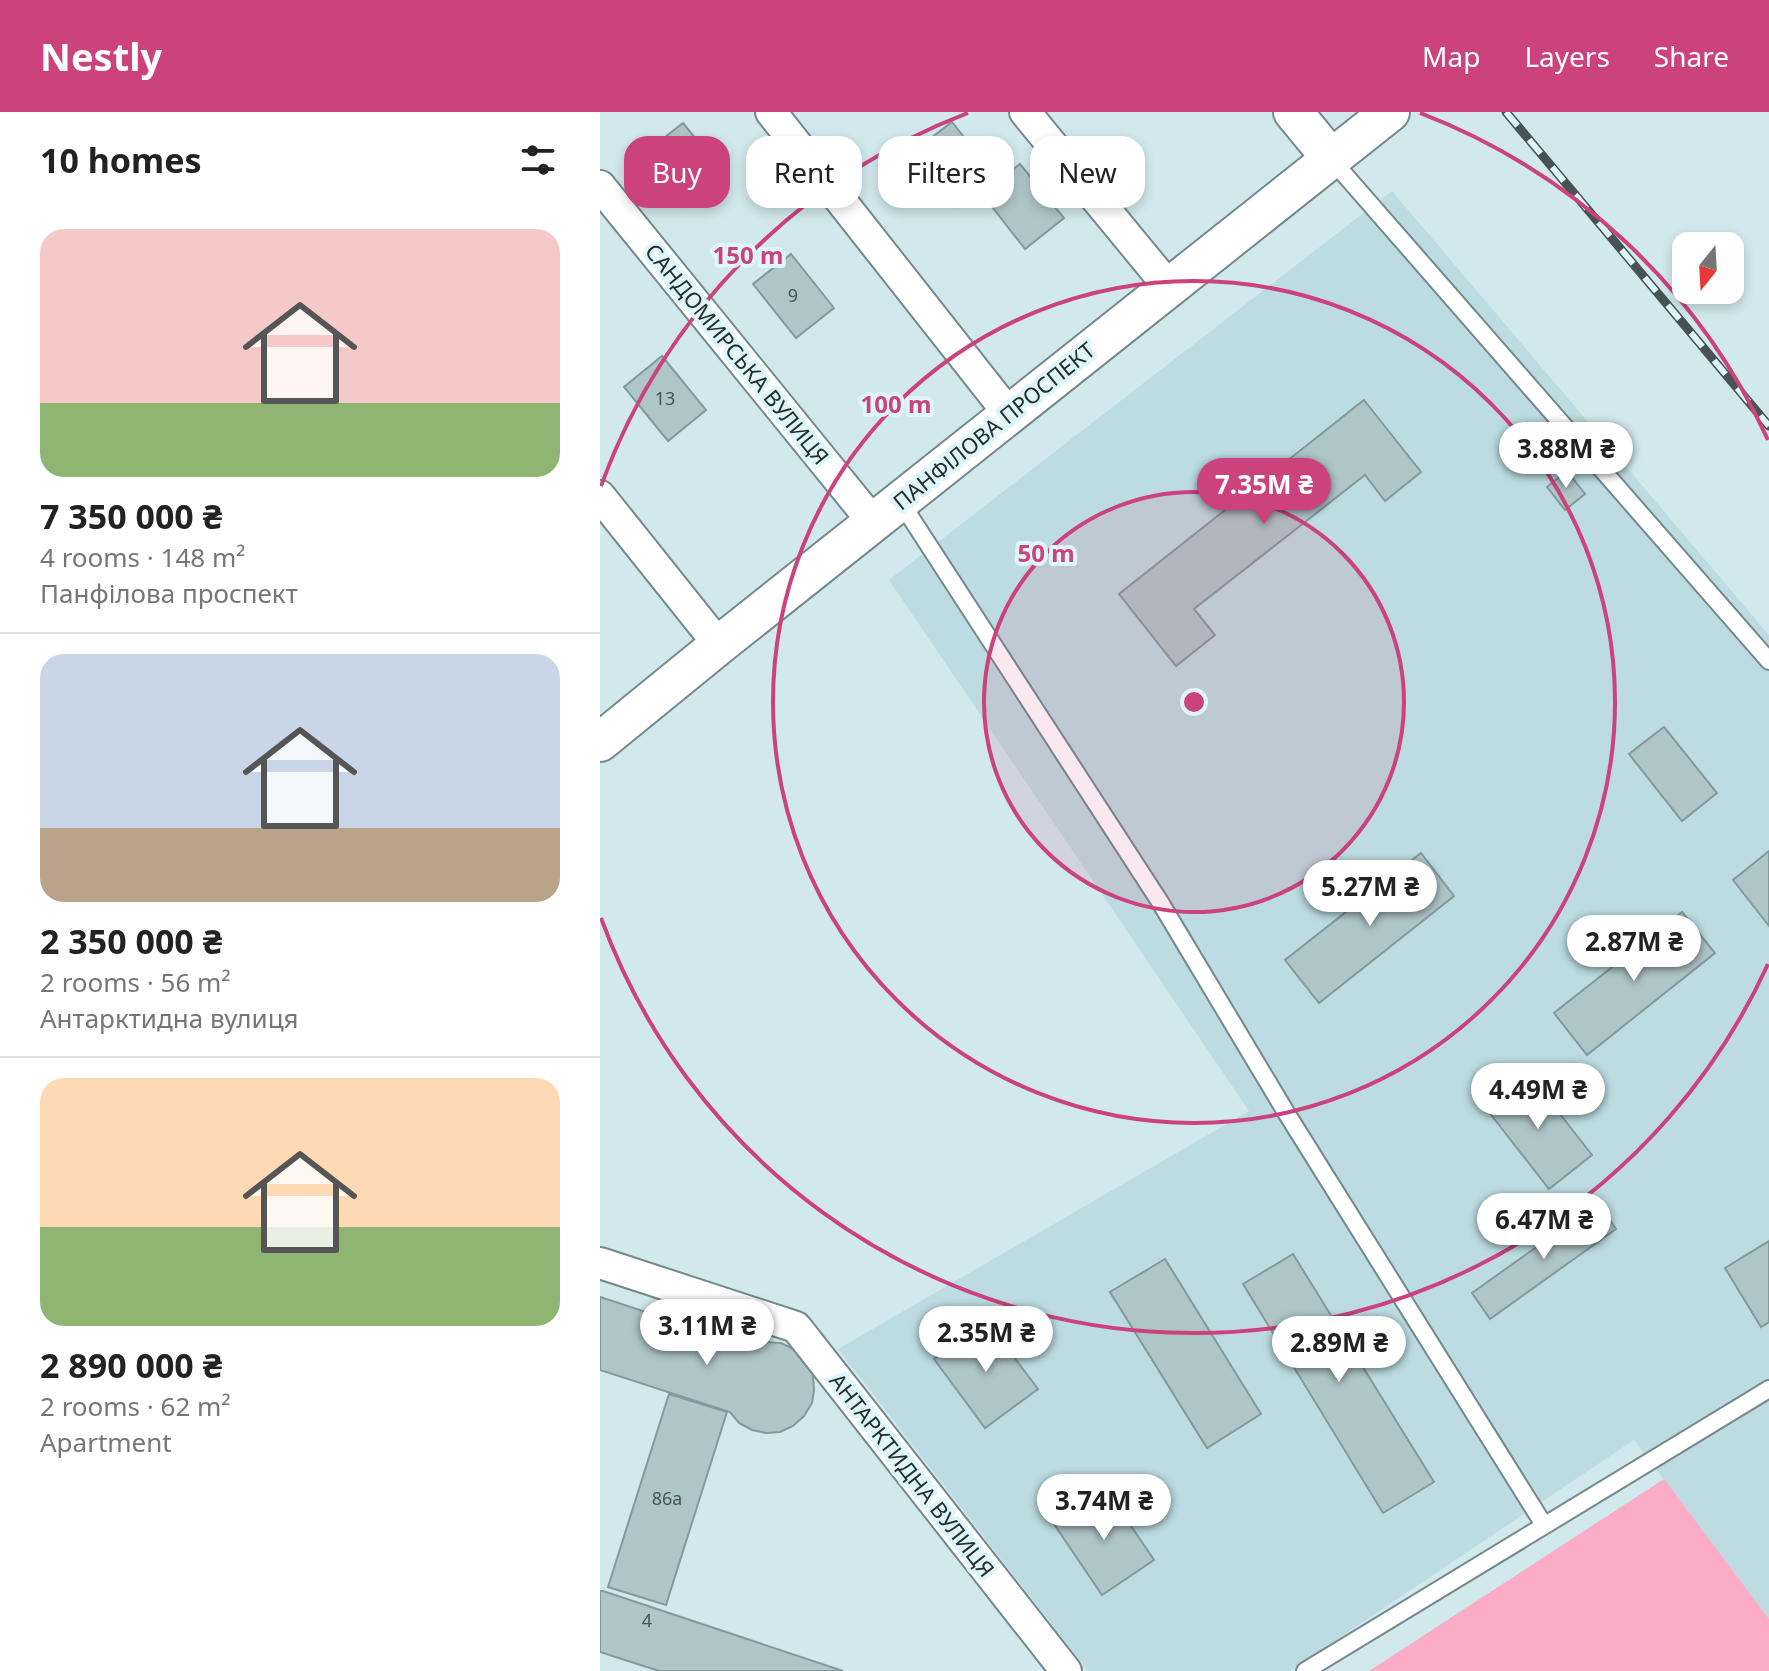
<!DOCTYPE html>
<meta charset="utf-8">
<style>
:root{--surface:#fff;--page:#f6f6f6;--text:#222;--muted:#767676;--line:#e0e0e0;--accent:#cb427d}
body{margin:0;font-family:"Noto Sans",sans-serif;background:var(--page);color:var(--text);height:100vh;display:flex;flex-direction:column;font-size:30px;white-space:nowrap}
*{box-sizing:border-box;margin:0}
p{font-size:26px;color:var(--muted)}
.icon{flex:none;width:44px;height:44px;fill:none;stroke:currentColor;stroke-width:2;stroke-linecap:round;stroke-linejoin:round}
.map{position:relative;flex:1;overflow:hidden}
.drawer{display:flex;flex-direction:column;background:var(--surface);width:600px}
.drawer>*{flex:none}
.hud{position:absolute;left:24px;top:24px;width:760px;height:72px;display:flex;gap:16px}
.needle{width:52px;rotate:198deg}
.controls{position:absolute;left:1072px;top:120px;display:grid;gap:16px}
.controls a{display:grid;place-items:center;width:72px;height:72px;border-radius:16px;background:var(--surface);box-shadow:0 4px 12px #0003;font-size:40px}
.price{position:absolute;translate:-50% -68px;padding:0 18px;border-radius:28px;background:#fff;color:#222;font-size:26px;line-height:52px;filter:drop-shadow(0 2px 4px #0008)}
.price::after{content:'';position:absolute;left:50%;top:48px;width:24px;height:18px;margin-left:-12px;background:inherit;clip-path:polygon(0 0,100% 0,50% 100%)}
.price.current{background:var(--accent);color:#fff}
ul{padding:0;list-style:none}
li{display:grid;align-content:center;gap:16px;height:424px;padding:0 40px}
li+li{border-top:2px solid var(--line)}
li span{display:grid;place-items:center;height:248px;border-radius:24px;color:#555}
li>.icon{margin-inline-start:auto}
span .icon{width:144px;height:144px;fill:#fffc;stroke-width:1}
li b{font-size:34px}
h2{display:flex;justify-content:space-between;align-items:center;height:96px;padding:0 40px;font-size:34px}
.chip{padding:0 28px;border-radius:24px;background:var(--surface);box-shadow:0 4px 12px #0003;font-size:28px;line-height:72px}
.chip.current{background:var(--accent);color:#fff}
header{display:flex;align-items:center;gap:48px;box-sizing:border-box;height:112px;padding:0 40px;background:var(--accent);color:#fff}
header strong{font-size:38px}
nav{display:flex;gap:44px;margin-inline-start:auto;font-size:28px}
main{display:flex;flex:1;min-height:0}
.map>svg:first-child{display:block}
</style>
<header>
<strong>Nestly</strong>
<nav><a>Map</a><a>Layers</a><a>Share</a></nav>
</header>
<main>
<section class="drawer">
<h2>10 homes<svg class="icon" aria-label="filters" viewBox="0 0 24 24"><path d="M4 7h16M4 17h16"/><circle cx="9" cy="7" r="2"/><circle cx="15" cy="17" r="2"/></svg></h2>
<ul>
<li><span style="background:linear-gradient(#f6c9c9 70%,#8fb573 0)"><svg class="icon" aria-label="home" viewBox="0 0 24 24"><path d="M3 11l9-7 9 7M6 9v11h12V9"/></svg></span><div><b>7 350 000 ₴</b><p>4 rooms · 148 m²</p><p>Панфілова проспект</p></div></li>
<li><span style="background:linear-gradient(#c9d6e8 70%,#b9a48a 0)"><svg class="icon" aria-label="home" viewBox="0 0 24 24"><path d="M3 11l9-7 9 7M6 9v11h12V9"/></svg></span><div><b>2 350 000 ₴</b><p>2 rooms · 56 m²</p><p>Антарктидна вулиця</p></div></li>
<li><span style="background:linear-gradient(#ffd9b3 60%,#8fb573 0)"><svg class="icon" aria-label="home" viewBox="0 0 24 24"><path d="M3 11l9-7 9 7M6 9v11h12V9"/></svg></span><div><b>2 890 000 ₴</b><p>2 rooms · 62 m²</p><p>Apartment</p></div></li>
</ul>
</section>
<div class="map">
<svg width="1169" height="1559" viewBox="0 0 1169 1559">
<rect width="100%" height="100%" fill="#d1e9ec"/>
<polygon fill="#bcdce1" points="792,79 1169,523 1169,1507 1034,1328 690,1559 488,1559 238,1237 649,999 289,468"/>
<polygon fill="#fcacc7" points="1064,1367 1169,1507 1169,1559 769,1559"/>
<g fill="#afc6c9" stroke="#83999c" stroke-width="2">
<polygon points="352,10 395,64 357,95 313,40"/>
<polygon points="83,11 126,64 88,95 45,41"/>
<polygon points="420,52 464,106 425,137 382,82"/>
<polygon points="191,142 234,196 196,226 153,172"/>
<polygon points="62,244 106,298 68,329 24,275"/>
<polygon points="764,288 821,360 785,389 765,363 594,497 615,523 576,554 519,482"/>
<polygon points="967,359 985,382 965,398 947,375"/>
<polygon points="1064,615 1117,681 1082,709 1029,642"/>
<polygon points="1169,739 1169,814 1133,768"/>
<polygon points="821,741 854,784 719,891 685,848"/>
<polygon points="1082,800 1115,841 987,943 954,901"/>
<polygon points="928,961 992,1043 949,1077 885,995"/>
<polygon points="998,1091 1016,1117 890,1207 872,1181"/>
<polygon points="1169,1129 1169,1210 1161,1215 1125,1156"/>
<polygon points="693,1142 834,1370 783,1401 643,1172"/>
<polygon points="565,1147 661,1302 607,1336 510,1180"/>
<polygon points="0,1185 150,1234 166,1230 181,1231 196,1238 206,1250 213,1263 214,1278 212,1291 204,1304 193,1314 180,1320 166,1321 152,1318 139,1311 130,1300 0,1258"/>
<polygon points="386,1208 438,1277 385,1316 334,1247"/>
<polygon points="69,1282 127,1300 66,1493 8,1475"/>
<polygon points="506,1377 554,1448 502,1483 454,1412"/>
<polygon points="0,1479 3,1479 243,1559 59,1559 0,1540"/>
</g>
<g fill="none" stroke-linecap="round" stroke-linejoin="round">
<defs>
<g id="service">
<polyline points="731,47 1169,549"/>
<polyline points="300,389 560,790 687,1002 944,1413"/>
<polyline points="705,1559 1169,1277"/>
</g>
<g id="minor">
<polyline points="171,0 409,302"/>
<polyline points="425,0 569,175"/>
<polyline points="0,74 273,410"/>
<polyline points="0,384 119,533"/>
<polyline points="0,1151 196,1215 466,1559"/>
</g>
<g id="tertiary">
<polyline points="693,0 731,46"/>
<polyline points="0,630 119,533 790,0"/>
</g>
</defs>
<use href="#service" stroke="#73898c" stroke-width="20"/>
<use href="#minor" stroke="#73898c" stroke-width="34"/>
<use href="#tertiary" stroke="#73898c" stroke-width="42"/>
<use href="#service" stroke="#fff" stroke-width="16"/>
<use href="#minor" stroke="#fff" stroke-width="30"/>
<use href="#tertiary" stroke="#fff" stroke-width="38"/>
<defs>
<polyline id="rail" points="906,0 1169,314"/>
</defs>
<use href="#rail" stroke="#465254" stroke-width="9"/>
<use href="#rail" stroke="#def6fa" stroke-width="6" stroke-dasharray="18" stroke-linecap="butt"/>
</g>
<circle cx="594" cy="590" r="210" fill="#cb427d" fill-opacity=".12"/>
<g fill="none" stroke="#cb427d" stroke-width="4">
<circle cx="594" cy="590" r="210"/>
<circle cx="594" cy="590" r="421"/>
<path d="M1168 852A631 631 0 0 1 1 806M1 374A631 631 0 0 1 368 1M820 1A631 631 0 0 1 1168 328"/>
</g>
<g text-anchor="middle" stroke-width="8" stroke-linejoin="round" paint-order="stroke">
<g font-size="18" fill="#485456">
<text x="193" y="190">9</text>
<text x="65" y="293">13</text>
<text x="67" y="1393">86а</text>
<text x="47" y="1515">4</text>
</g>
<g font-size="22" fill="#252e2f" stroke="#def6fa">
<text transform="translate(137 242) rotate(51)" y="8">САНДОМИРСЬКА ВУЛИЦЯ</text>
<text transform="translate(394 314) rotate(-39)" y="8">ПАНФІЛОВА ПРОСПЕКТ</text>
<text transform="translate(312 1363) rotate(52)" y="8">АНТАРКТИДНА ВУЛИЦЯ</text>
</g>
</g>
<circle cx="594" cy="590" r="12" fill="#cb427d" stroke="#def6fa" stroke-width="4"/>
<g font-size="24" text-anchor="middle" font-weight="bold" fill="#cb427d" stroke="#def6fa" stroke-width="8" stroke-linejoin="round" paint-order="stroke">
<text x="148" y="152">150 m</text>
<text x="296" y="301">100 m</text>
<text x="446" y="450">50 m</text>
</g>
</svg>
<div class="controls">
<a><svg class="needle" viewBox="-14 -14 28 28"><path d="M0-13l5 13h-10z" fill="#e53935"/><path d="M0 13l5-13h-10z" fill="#767676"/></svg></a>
</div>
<b class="price" style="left:966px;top:378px">3.88M ₴</b>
<b class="price current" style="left:664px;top:414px">7.35M ₴</b>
<b class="price" style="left:770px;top:816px">5.27M ₴</b>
<b class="price" style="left:1034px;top:871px">2.87M ₴</b>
<b class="price" style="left:938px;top:1019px">4.49M ₴</b>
<b class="price" style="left:944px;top:1149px">6.47M ₴</b>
<b class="price" style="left:107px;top:1255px">3.11M ₴</b>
<b class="price" style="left:386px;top:1262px">2.35M ₴</b>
<b class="price" style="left:739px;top:1272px">2.89M ₴</b>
<b class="price" style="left:504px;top:1430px">3.74M ₴</b>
<div class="hud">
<a class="chip current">Buy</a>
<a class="chip">Rent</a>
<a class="chip">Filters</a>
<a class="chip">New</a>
</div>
</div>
</main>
